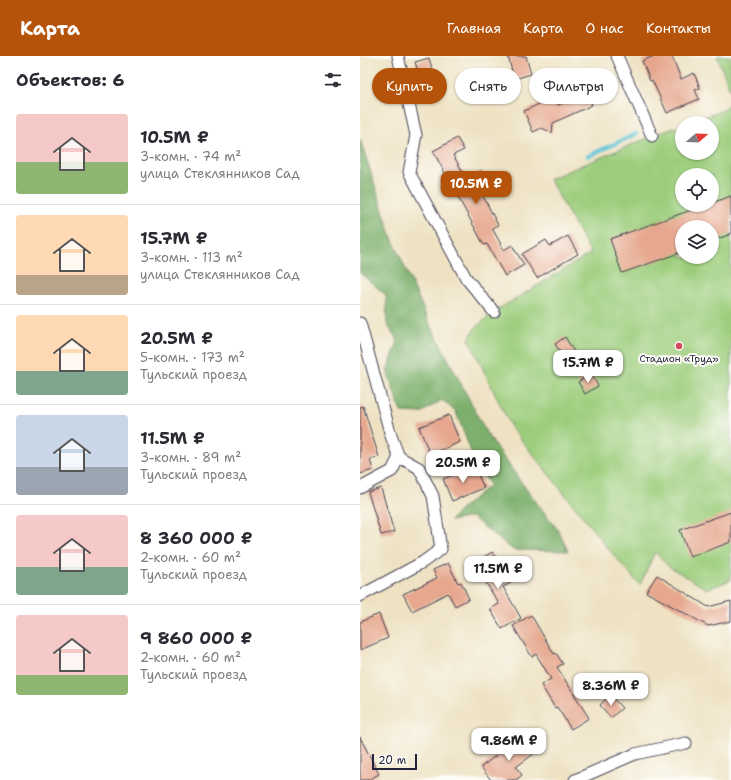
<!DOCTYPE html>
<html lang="ru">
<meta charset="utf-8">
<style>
:root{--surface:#fff;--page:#f2f2f3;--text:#2b2b33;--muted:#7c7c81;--line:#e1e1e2;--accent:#b45309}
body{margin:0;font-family:"Shantell Sans",sans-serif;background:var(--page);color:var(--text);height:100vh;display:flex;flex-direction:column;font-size:15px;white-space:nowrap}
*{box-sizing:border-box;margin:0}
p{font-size:13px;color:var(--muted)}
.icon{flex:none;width:22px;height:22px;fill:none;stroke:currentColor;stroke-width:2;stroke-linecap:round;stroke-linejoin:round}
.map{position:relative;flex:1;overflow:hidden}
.details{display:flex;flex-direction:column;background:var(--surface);width:360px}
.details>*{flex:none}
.hud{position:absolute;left:12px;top:12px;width:299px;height:36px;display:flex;gap:8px}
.needle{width:26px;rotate:71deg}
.buttons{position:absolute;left:315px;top:60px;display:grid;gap:8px}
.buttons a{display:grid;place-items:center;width:44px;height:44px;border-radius:50%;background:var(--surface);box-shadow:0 1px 3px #0004;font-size:20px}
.scale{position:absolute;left:12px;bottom:10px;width:45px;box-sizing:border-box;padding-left:4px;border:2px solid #22223b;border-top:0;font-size:11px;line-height:14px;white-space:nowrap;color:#22223b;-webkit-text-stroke:3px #fdfcf7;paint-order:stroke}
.price{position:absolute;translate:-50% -34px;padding:0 9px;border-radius:8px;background:#fff;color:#222;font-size:13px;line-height:26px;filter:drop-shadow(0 1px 2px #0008)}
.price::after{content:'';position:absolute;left:50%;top:24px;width:12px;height:9px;margin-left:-6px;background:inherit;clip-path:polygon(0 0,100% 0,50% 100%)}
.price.on{background:var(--accent);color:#fff}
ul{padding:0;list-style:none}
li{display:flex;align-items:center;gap:12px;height:100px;padding:0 16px}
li+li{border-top:1px solid var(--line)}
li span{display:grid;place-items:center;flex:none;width:112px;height:80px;border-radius:4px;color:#555}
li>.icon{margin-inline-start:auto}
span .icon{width:48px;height:48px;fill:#fffc;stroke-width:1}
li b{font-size:17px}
h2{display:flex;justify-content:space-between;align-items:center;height:48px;padding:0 16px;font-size:17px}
.chip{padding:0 14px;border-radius:18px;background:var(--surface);box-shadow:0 1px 3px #0004;font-size:14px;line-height:36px}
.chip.on{background:var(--accent);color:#fff}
header{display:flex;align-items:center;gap:24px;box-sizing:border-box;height:56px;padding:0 20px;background:var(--accent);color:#fff}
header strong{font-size:19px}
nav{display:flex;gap:22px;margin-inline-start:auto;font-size:14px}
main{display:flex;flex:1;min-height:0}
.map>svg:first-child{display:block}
</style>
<header>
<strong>Карта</strong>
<nav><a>Главная</a><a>Карта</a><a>О нас</a><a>Контакты</a></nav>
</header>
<main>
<section class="details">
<h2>Объектов: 6<svg class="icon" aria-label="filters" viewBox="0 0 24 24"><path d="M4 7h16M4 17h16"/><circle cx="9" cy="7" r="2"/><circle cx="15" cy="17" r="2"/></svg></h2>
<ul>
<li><span style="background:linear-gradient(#f6c9c9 60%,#8fb573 0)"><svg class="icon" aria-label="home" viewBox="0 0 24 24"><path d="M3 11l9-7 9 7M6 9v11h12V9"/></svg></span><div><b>10.5M ₽</b><p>3-комн. · 74 m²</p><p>улица Стеклянников Сад</p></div></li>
<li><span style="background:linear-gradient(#ffd9b3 75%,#b9a48a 0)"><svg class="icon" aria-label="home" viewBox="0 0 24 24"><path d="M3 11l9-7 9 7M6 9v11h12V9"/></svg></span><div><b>15.7M ₽</b><p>3-комн. · 113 m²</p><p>улица Стеклянников Сад</p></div></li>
<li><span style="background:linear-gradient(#ffd9b3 70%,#7fa58c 0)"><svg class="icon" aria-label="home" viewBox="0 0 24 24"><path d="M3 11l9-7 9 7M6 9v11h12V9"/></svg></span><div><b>20.5M ₽</b><p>5-комн. · 173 m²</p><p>Тульский проезд</p></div></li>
<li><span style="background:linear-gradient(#c9d6e8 65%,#9aa5b1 0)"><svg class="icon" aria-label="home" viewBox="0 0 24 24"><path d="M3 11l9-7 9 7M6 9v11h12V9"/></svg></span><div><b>11.5M ₽</b><p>3-комн. · 89 m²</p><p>Тульский проезд</p></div></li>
<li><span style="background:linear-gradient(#f6c9c9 65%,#7fa58c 0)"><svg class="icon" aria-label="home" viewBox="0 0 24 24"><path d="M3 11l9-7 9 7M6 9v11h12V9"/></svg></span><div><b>8 360 000 ₽</b><p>2-комн. · 60 m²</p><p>Тульский проезд</p></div></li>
<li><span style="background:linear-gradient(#f6c9c9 75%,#8fb573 0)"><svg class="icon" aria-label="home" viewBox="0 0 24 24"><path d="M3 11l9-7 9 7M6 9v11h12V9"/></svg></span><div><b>9 860 000 ₽</b><p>2-комн. · 60 m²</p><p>Тульский проезд</p></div></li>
</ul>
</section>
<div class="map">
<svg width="371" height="724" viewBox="0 0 371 724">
<rect width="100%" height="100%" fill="#fdfcf7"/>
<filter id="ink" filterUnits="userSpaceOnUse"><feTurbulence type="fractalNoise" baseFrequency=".025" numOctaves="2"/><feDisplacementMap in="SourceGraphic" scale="8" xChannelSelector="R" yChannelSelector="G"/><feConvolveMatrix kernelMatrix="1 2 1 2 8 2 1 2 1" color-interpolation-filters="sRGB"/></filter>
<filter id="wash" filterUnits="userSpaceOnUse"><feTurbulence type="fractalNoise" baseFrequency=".012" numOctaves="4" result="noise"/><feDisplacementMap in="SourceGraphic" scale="16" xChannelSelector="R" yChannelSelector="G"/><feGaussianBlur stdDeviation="0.9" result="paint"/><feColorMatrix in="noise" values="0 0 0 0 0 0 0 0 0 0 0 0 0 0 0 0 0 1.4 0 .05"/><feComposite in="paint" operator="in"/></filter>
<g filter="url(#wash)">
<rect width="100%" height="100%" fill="#eee2c3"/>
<g fill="#9ccd7c" stroke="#5f785c" fill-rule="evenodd">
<polygon points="357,0 371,0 371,36"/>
<path d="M 371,45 L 371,524 L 347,533 L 308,510 L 295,496 L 280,529 L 250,495 L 151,371 L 109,284 L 114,273 L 134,256 L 231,197 L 189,123 L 292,80 L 322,69 L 322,97 L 352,97 L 352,67 L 327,67 L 364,54 ZM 322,119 L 352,119 L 352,149 L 322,149 ZM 322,171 L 352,171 L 352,201 L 322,201 Z"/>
</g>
<polygon fill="#7db06c" stroke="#506954" points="0,83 32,182 69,266 127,378 166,433 198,474 208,495 153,494 112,461 90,465 101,453 130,429 113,401 96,356 82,344 61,357 41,356 27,315 38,285 27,268 26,239 0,217"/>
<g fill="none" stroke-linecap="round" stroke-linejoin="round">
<polyline stroke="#56c0d2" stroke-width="4.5" points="228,100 276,78"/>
</g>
<g id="blocks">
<g fill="#e6a78e">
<polygon points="148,0 166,0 171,18 154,23"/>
<polygon points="294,0 312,0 321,23 334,17 340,32 335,34 339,43 307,57 292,24 290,25 282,5"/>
<polygon points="69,2 78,33 65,37 55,6"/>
<polygon points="227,37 232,49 193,67 192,77 182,72 173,76 164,55 194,41 198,49"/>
<polygon points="97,82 104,94 93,99 107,123 121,115 130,131 121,136 138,169 132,172 144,194 152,189 164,209 145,220 127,188 124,189 73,95"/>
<polygon points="371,140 371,178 352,185 352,171 322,171 322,196 262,217 250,183 345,149 352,149 352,147"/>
<polygon points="208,180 218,198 177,222 162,198 186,184 190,190"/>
<polygon points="205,281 216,299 206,305 195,288"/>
<polygon points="231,318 238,330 225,338 218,326"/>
<polygon points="3,350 19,401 10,404 13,414 0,418 0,351"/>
<polygon points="89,359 100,386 70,399 59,371"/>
<polygon points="114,410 124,432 92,445 83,423"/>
<polygon points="21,432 34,476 21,479 8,436"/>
<polygon points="371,456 371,486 330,501 320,474"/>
<polygon points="132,496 151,527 143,531 161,562 142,573 130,553 139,548 114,507"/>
<polygon points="88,507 98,527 101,526 109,543 95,550 88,537 52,555 43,538 77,522 73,514"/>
<polygon points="297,519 348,551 371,545 371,565 348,570 286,536"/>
<polygon points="19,558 28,582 0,594 0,566"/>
<polygon points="171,559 194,598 196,597 203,608 197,611 229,662 211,673 197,651 195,652 181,629 191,623 176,598 172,601 153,570"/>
<polygon points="250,639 262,652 251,662 240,649"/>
<polygon points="162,680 175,697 156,711 162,719 156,724 131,724 121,711"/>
<polygon points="0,681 19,718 8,724 0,724"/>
</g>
</g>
</g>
<g filter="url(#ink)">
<use href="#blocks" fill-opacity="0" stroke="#413f4f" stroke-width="1"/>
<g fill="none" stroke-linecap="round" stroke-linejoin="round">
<defs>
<g id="street">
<polyline points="38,0 56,79 49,116 106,222 134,256"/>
<polyline points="257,0 292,80"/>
<polyline points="0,267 31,380 39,401"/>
<polyline points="0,432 32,415 39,401"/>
<polyline points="0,540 63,506 81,493 73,440 59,412 39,401"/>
<polyline points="215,724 275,698 326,687"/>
</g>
</defs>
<use href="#street" stroke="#413f4f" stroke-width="13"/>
<use href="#street" stroke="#fff" stroke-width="11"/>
</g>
</g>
<circle fill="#d1495b" stroke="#fdfcf7" stroke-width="1.5" cx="319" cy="290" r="4"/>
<g text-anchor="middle" stroke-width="4" stroke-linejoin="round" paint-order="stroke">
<g font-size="10" fill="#22223b" stroke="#fdfcf7">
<text x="319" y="306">Стадион «Труд»</text>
</g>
</g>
</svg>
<div class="buttons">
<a><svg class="needle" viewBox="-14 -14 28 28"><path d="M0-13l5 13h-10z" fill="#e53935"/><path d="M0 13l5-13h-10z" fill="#7c7c81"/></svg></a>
<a><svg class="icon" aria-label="locate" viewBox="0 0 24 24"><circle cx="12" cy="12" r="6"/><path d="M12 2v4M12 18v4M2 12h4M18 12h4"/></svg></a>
<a><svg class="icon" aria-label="layers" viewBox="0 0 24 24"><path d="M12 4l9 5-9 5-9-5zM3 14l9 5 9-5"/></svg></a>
</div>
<div class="scale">20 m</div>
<b class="price on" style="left:116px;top:149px">10.5M ₽</b>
<b class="price" style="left:228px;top:328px">15.7M ₽</b>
<b class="price" style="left:103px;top:428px">20.5M ₽</b>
<b class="price" style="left:138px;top:534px">11.5M ₽</b>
<b class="price" style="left:251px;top:651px">8.36M ₽</b>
<b class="price" style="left:149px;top:706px">9.86M ₽</b>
<div class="hud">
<a class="chip on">Купить</a>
<a class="chip">Снять</a>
<a class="chip">Фильтры</a>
</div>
</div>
</main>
